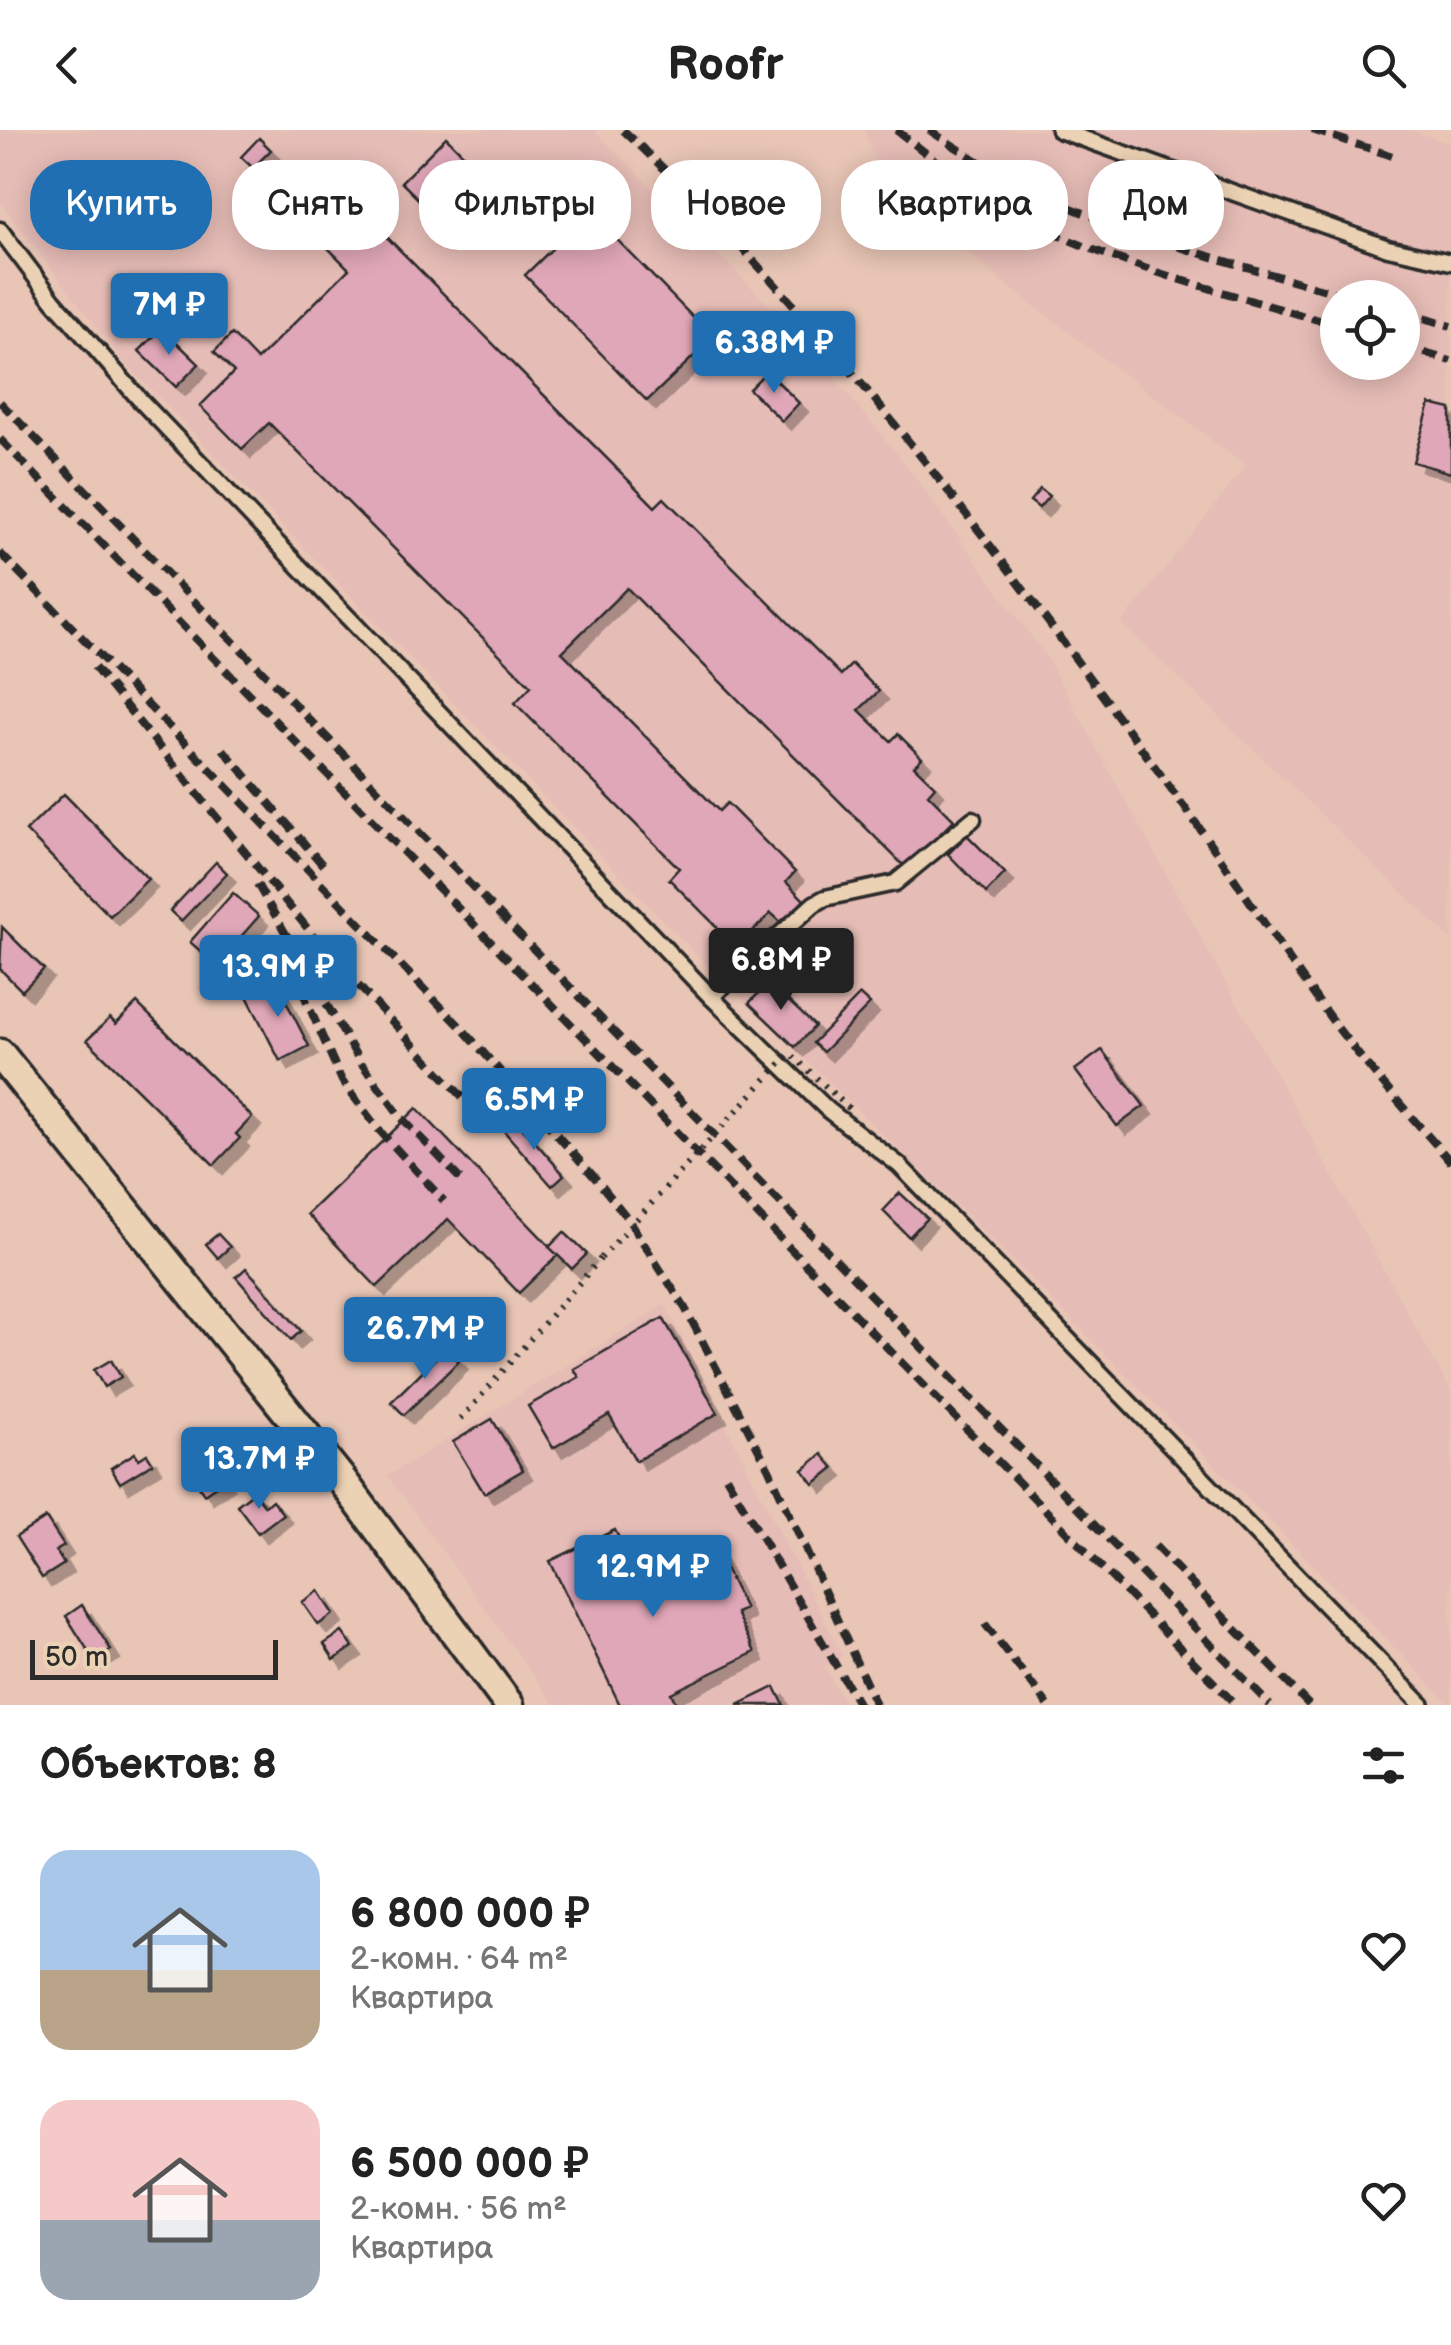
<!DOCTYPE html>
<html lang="ru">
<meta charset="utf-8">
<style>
:root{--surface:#fff;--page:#f2f2f2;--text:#222;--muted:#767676;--accent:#1f6fb2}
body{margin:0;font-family:"Balsamiq Sans",sans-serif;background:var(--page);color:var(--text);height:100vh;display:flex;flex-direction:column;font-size:38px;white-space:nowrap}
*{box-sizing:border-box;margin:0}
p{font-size:32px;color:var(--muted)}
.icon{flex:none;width:55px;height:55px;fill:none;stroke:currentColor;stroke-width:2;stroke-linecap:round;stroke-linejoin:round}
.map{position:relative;height:1575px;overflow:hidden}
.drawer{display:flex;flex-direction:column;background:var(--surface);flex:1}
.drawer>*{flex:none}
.hud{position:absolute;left:30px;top:30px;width:1392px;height:90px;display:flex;gap:20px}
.buttons{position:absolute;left:1320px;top:150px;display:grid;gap:20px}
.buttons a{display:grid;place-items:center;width:100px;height:100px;border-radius:50%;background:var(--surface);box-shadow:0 5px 25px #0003;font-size:50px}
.scale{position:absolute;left:30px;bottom:25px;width:248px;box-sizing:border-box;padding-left:10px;border:5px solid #2b2b2b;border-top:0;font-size:28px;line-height:35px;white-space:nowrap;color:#2b2b2b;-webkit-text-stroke:8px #ecd2b4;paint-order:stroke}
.price{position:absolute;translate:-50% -85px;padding:0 22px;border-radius:10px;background:var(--accent);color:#fff;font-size:32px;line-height:65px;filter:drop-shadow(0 2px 5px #0008)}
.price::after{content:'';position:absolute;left:50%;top:60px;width:30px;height:22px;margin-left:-15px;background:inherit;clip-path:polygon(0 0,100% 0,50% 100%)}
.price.active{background:#222;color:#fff}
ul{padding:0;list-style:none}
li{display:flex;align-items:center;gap:30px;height:250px;padding:0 40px}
li span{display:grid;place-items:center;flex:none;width:280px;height:200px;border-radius:30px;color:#555}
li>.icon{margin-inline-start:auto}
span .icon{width:120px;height:120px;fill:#fffc;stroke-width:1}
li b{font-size:42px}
h2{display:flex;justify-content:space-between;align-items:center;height:120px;padding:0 40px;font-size:42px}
.chip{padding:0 35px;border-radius:40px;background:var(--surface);box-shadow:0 5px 25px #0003;font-size:35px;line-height:90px}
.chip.active{background:var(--accent);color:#fff}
header{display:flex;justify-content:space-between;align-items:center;height:130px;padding:0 40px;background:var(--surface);font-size:45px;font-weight:800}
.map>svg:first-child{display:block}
</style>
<header><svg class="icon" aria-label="back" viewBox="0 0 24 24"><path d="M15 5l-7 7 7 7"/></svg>Roofr<svg class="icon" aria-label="search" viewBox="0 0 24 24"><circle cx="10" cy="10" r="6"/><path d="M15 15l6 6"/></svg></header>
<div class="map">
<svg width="1451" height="1575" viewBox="0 0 1451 1575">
<defs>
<filter id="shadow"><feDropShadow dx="9" dy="9" stdDeviation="0" flood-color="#0004"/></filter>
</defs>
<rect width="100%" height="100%" fill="#e8c5b5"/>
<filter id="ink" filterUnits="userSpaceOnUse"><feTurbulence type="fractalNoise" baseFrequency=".01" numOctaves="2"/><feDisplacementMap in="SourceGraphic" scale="20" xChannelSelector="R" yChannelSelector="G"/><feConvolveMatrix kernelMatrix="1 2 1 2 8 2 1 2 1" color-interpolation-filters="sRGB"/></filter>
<g filter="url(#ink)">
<g fill="#e6bcb6" fill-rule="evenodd">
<polygon points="0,0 594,0 796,202 902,330 1047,528 1451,1262 1451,1575 1008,1125 692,820 120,227 0,72"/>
<path d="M 865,0 L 1409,0 L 1451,14 L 1451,809 L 1122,493 L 1246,336 L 1008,156 L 878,46 ZM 1338,168 L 1402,168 L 1402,232 L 1338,232 Z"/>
<polygon points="665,1175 842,1526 824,1537 846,1575 555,1575 388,1346"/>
</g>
<g fill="#e0a7b8" stroke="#2b2b2b" stroke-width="2.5" filter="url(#shadow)">
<polygon points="446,7 499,60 455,105 401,52"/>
<polygon points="259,8 271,20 253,38 241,27"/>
<polygon points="359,79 655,377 664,368 841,545 852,534 879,561 859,580 891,611 898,604 922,628 914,636 935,656 928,664 954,690 906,738 627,458 562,522 719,681 727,673 795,742 786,752 804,770 782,793 771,783 737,817 669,749 679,738 515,573 531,556 269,293 242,319 200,276 234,242 214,222 232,204 257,230 349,139 324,114"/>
<polygon points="590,82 713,208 647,271 525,145"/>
<polygon points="162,198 199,234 176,257 139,221"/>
<polygon points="767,241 799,273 782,291 749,259"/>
<polygon points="1430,274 1451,279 1451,343 1413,332"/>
<polygon points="1040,359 1049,366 1039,378 1030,371"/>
<polygon points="64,664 148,749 110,786 26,701"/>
<polygon points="967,705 1005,743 986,763 948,724"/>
<polygon points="216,732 227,743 181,791 170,781"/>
<polygon points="233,763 259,786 216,835 190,812"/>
<polygon points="2,797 44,839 22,861 0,839"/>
<polygon points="762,846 815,896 795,917 749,873 759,863 752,856"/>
<polygon points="275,850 309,916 280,931 246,864"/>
<polygon points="860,865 870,874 823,922 813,913"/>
<polygon points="137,873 252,987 236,1004 240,1008 214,1035 87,910 110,888 116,894"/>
<polygon points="1102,920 1144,976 1117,996 1075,940"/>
<polygon points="417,978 558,1125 519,1163 448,1089 377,1157 307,1084"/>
<polygon points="516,990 564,1045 552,1056 504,1001"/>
<polygon points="900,1063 927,1088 909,1107 883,1081"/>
<polygon points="564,1102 587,1124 572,1139 549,1117"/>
<polygon points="218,1104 230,1117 218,1128 206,1114"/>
<polygon points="246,1138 301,1201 291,1210 236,1147"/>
<polygon points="663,1188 718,1283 636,1331 609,1285 553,1318 528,1276 579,1247 574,1239"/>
<polygon points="446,1218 459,1231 404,1285 391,1272"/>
<polygon points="111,1230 121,1247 104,1257 94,1240"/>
<polygon points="492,1289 523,1340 484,1363 453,1312"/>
<polygon points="135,1323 139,1329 147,1324 153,1333 120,1353 111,1338"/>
<polygon points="822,1324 834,1338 814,1354 803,1340"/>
<polygon points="209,1325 225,1350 204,1364 188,1339"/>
<polygon points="254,1362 265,1376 272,1370 283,1384 258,1403 237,1375"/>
<polygon points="46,1388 64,1416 56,1421 64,1434 42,1448 16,1407"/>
<polygon points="615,1400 641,1454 715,1418 745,1479 736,1483 755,1522 671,1563 677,1575 620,1575 550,1431"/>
<polygon points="319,1461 334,1484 318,1495 302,1472"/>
<polygon points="82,1475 111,1520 94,1530 66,1486"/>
<polygon points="342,1502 353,1517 334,1530 324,1514"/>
<polygon points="775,1557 784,1575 738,1575"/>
</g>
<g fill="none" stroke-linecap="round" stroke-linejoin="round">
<defs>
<g id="service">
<polyline points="1059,0 1388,118 1451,132"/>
<polyline points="0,100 53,170 141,271 711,867 828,980 899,1035 1422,1575"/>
<polyline points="711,867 814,774 825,768 895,753 973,689"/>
</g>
<polyline id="minor" points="0,924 342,1350 509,1575"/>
</defs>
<use href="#service" stroke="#2b2b2b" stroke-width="21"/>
<use href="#minor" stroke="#2b2b2b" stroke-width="35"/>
<polyline stroke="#2b2b2b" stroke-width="6" stroke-dasharray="2.5 8" stroke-linecap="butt" points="461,1289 601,1128"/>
<use href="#service" stroke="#ecd2b4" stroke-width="14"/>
<use href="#minor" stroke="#ecd2b4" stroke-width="28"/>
<g stroke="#2b2b2b" stroke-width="8" stroke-dasharray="15 8" stroke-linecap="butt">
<path d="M 623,0 C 838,199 1010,440 1183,675 C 1235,747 1282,822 1334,893 C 1370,941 1411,986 1451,1032"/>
<path d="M 896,0 C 933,28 969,59 1009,81 C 1110,136 1228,162 1338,196"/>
<path d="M 929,0 C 969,26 1011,52 1055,71 C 1151,113 1253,138 1353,168"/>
<polyline points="1312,0 1399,28"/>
<polyline points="1402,182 1451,196"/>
<polyline points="1402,216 1451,231"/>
<polyline points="0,272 1270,1575"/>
<polyline points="0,309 1236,1575"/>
<polyline points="0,423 460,896 596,1049 626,1086 685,1178 769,1339 876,1575"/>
<polyline points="94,537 326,821 470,975"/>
<polyline points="223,619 327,740"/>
<polyline points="257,754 359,930 401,987 462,1051"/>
<polyline points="292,838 342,951 379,1000 444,1071"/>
<polyline points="726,1346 859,1575"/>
<polyline points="1155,1416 1309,1575"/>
<polyline points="985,1494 1048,1575"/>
</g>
<polyline stroke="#2b2b2b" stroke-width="6" stroke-dasharray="2.5 8" stroke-linecap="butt" points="601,1128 790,923 854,983"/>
</g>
</g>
</svg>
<div class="buttons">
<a><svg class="icon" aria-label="locate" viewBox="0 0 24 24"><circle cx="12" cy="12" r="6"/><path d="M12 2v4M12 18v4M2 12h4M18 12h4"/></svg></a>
</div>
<div class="scale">50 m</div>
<b class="price" style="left:169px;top:228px">7M ₽</b>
<b class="price" style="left:774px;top:266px">6.38M ₽</b>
<b class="price active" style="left:781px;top:883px">6.8M ₽</b>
<b class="price" style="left:278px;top:890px">13.9M ₽</b>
<b class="price" style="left:534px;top:1023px">6.5M ₽</b>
<b class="price" style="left:425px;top:1252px">26.7M ₽</b>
<b class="price" style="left:259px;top:1382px">13.7M ₽</b>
<b class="price" style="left:653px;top:1490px">12.9M ₽</b>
<div class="hud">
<a class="chip active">Купить</a>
<a class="chip">Снять</a>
<a class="chip">Фильтры</a>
<a class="chip">Новое</a>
<a class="chip">Квартира</a>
<a class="chip">Дом</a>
</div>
</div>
<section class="drawer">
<h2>Объектов: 8<svg class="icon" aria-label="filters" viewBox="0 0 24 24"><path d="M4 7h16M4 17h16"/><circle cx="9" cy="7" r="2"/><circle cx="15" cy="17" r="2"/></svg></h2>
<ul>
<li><span style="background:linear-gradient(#a9c7e8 60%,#b9a48a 0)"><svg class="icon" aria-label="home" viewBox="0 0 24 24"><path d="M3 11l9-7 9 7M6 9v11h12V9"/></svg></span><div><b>6 800 000 ₽</b><p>2-комн. · 64 m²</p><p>Квартира</p></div><svg class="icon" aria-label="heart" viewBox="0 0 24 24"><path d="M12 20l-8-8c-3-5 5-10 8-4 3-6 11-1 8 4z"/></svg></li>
<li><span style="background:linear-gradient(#f6c9c9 60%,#9aa5b1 0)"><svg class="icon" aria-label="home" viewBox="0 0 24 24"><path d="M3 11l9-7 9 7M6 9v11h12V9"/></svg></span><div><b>6 500 000 ₽</b><p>2-комн. · 56 m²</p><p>Квартира</p></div><svg class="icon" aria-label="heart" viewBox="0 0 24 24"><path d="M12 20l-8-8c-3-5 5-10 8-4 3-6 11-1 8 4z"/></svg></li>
</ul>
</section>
